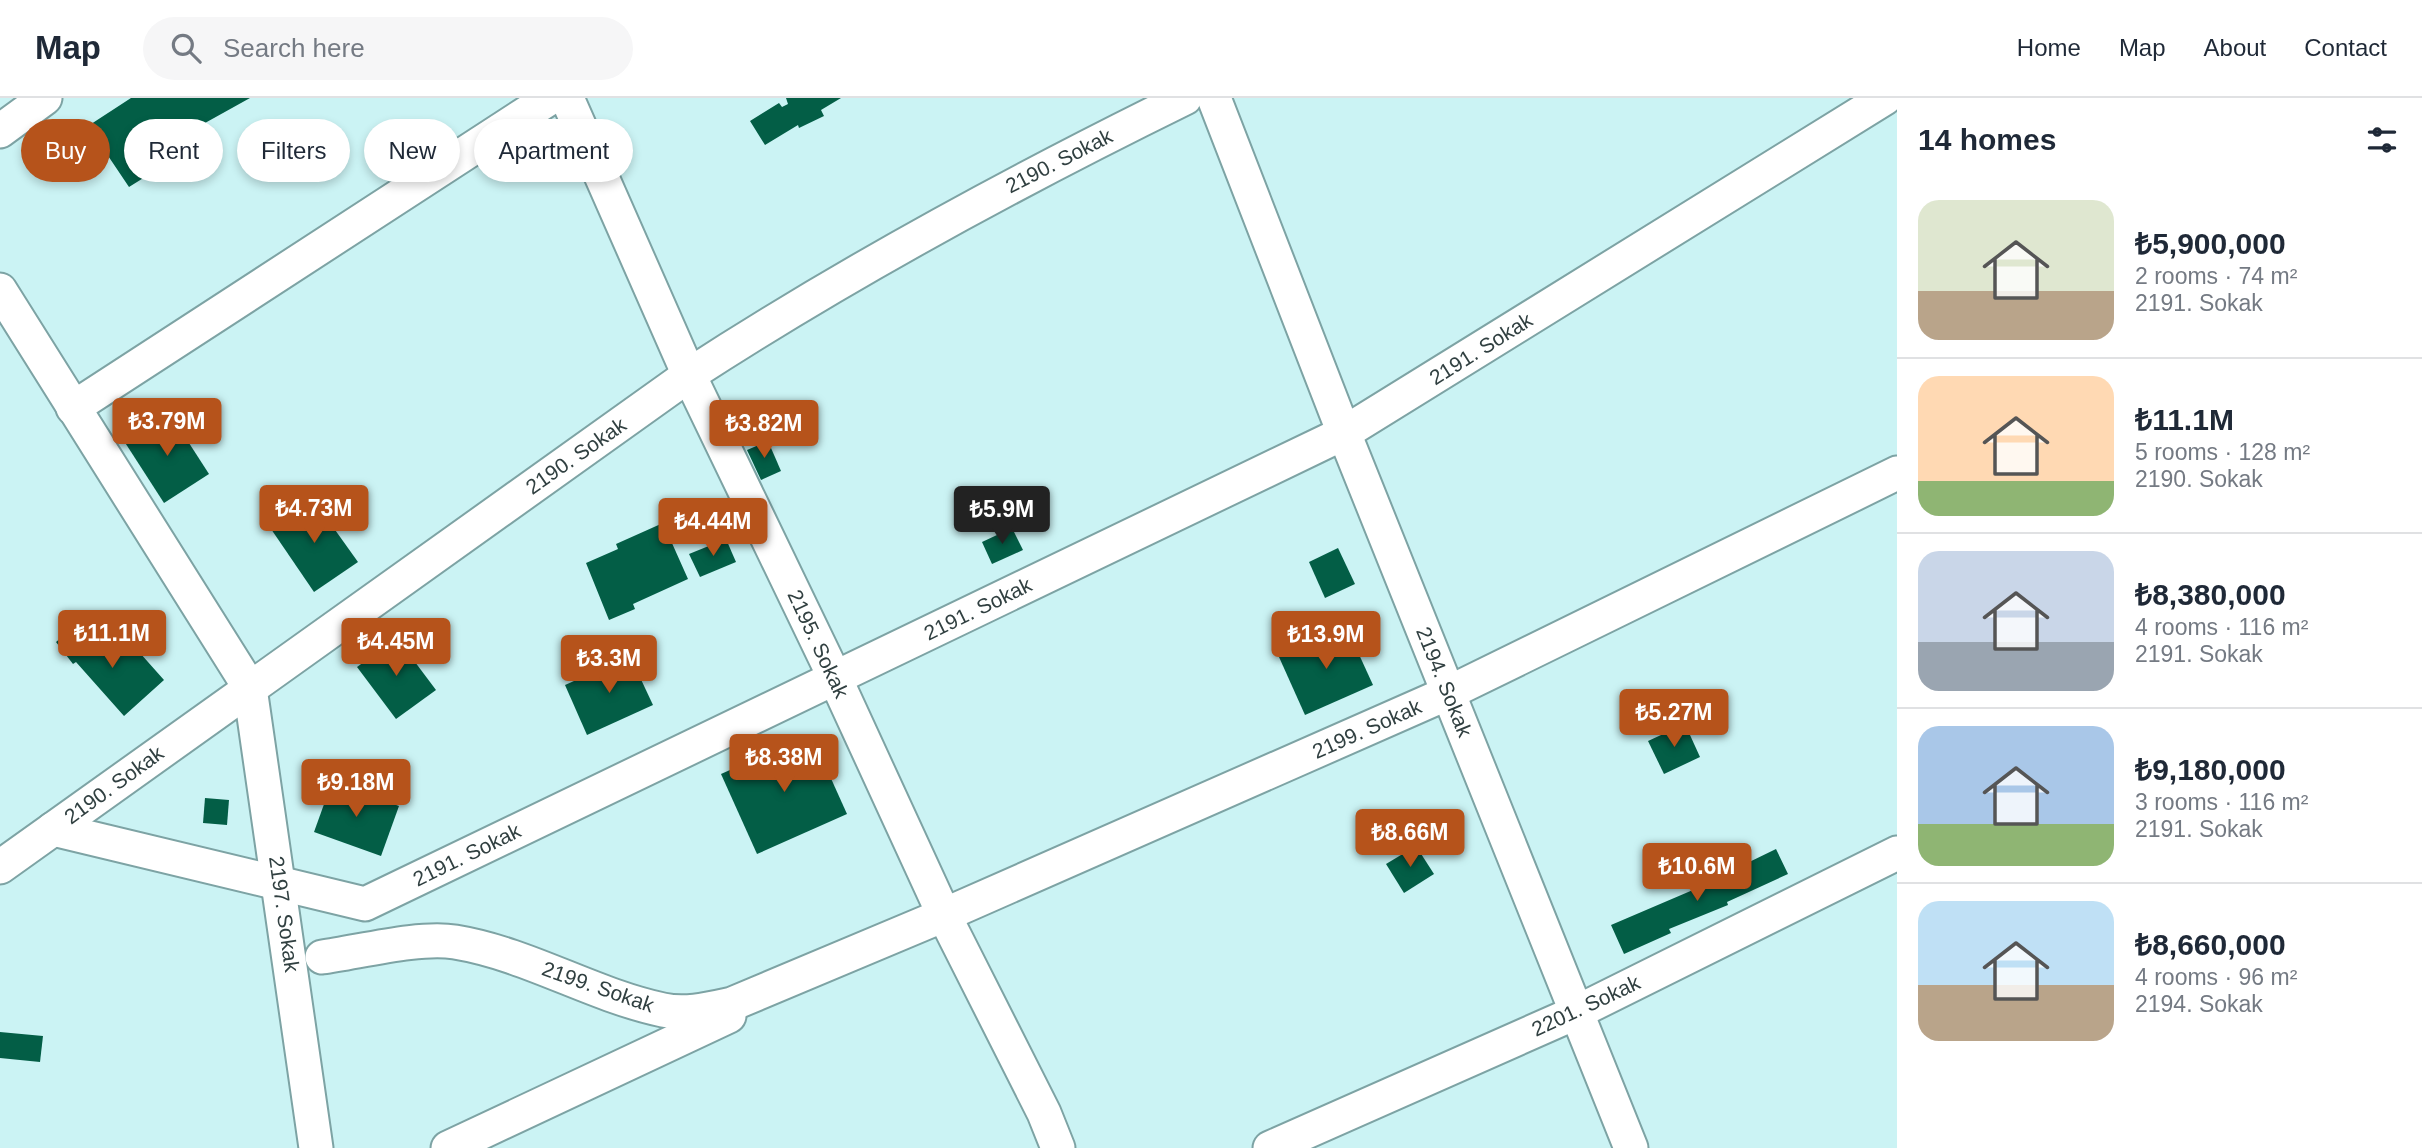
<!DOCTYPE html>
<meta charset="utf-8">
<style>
:root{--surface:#fff;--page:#f6f6f7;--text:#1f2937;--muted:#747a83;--line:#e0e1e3;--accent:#b6531b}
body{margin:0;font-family:Helvetica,sans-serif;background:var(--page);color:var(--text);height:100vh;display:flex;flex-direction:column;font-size:26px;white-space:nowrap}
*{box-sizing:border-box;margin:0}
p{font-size:23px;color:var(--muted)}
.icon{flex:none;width:38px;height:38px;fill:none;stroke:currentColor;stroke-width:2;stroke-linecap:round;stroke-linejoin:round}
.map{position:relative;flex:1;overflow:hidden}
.details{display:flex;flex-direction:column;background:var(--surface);width:525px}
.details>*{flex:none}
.banner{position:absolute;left:21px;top:21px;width:665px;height:63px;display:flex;gap:14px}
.price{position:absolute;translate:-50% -60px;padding:0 16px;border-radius:7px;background:var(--accent);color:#fff;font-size:23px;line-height:46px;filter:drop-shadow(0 2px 4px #0008)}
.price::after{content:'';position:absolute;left:50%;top:42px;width:21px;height:16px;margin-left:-10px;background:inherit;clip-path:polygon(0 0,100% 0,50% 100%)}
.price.selected{background:#222;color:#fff}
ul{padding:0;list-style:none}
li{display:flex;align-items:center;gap:21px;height:175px;padding:0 21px}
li+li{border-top:2px solid var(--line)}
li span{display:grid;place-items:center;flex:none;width:196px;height:140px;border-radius:21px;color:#555}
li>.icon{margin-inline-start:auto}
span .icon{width:84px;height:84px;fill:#fffc;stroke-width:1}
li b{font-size:30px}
h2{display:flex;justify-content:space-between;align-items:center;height:84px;padding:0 21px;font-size:30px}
.pill{padding:0 24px;border-radius:32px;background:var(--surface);box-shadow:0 4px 10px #0003;font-size:24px;line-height:63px}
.pill.selected{background:var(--accent);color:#fff}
header{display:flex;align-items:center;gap:42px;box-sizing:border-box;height:98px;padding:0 35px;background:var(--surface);border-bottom:2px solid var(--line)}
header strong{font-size:33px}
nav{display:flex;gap:38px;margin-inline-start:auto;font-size:24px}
.search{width:490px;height:63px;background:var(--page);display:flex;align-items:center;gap:18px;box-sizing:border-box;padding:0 24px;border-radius:38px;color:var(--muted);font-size:26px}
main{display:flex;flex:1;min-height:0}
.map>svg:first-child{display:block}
</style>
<header>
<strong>Map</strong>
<div class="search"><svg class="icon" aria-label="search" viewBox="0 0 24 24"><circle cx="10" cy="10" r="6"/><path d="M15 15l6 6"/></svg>Search here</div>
<nav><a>Home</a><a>Map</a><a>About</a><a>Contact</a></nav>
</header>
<main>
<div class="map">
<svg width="1897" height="1050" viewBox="0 0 1897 1050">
<rect width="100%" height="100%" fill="#cbf3f4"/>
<g fill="#035e46">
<polygon points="131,0 250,0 160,50 169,64 129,89 88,28"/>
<polygon points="786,0 841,0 821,12 824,18 799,30 798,27 765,47 750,23 779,5 782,9 788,6"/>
<polygon points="169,314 209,376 164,405 124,343"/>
<polygon points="768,343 781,373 761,382 747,352"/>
<polygon points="313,401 358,464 314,494 269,428"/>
<polygon points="663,425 688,481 633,506 635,511 609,522 586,465 618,451 616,446"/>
<polygon points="1012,430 1023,452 992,466 982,444"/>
<polygon points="726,441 736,464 700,479 689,456"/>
<polygon points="1338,450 1355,486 1325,500 1309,464"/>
<polygon points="79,525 111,565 132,546 164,582 124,618 76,564 73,566 56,544"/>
<polygon points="1346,528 1373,587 1305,617 1279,559"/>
<polygon points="397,540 436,592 396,621 357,569"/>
<polygon points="630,558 653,607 587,637 565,587"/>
<polygon points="1685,626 1700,659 1664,676 1648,643"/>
<polygon points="811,636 847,716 757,756 721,676"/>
<polygon points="332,684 399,708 381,758 314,734"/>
<polygon points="205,700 229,702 227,727 203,725"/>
<polygon points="1416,748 1434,776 1404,795 1386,766"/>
<polygon points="1776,751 1788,776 1727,804 1728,807 1669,831 1671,835 1624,856 1611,827 1742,771 1741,768"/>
<polygon points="0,934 43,938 40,964 0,960"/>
</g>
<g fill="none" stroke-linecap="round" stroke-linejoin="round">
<defs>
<g id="minor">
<polyline points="567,0 689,277 835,580 944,817 1044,1015 1058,1050"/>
<polyline points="1214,0 1344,335 1631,1050"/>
<polyline points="0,33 45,0"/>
<polyline points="0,192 250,590 316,1050"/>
<polyline points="73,310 550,0"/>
<polyline points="53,731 365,806 1344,335 1885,0"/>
<path d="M 0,769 L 689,277 C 849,173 1014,84 1185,0"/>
<path d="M 322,859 C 359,854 420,838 455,844 C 528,856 592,897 663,912 C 686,917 709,911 732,906 L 944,817 L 1448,595 L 1897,375"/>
<polyline points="448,1050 729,918"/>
<polyline points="1270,1050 1575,915 1897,755"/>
</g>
</defs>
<use href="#minor" stroke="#7da3a4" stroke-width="37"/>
<use href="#minor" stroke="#fff" stroke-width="33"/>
</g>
<g text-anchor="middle" stroke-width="7" stroke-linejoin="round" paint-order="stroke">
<g font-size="21" fill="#314041" stroke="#fff">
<text transform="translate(1059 63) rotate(-27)" y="7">2190. Sokak</text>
<text transform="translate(1481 251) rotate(-32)" y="7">2191. Sokak</text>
<text transform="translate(576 358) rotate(-35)" y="7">2190. Sokak</text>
<text transform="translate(978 511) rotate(-26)" y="7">2191. Sokak</text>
<text transform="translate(818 546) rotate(65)" y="7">2195. Sokak</text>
<text transform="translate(1444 584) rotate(68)" y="7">2194. Sokak</text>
<text transform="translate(1367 631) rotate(-24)" y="7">2199. Sokak</text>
<text transform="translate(114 687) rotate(-36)" y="7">2190. Sokak</text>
<text transform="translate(467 757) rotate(-26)" y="7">2191. Sokak</text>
<text transform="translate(284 816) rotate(82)" y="7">2197. Sokak</text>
<text transform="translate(598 889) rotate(19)" y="7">2199. Sokak</text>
<text transform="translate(1586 908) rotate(-25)" y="7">2201. Sokak</text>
</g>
</g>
</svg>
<b class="price" style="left:167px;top:360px">₺3.79M</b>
<b class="price" style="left:764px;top:362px">₺3.82M</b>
<b class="price" style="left:314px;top:447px">₺4.73M</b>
<b class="price selected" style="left:1002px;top:448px">₺5.9M</b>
<b class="price" style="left:713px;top:460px">₺4.44M</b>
<b class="price" style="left:112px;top:572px">₺11.1M</b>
<b class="price" style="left:1326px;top:573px">₺13.9M</b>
<b class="price" style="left:396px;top:580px">₺4.45M</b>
<b class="price" style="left:609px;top:597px">₺3.3M</b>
<b class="price" style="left:1674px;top:651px">₺5.27M</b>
<b class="price" style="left:784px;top:696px">₺8.38M</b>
<b class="price" style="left:356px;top:721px">₺9.18M</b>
<b class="price" style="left:1410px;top:771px">₺8.66M</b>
<b class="price" style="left:1697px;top:805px">₺10.6M</b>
<div class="banner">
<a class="pill selected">Buy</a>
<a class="pill">Rent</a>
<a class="pill">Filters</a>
<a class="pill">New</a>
<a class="pill">Apartment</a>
</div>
</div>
<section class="details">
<h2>14 homes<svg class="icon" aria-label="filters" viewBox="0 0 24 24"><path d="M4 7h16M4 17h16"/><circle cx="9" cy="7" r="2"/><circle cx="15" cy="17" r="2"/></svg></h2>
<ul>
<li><span style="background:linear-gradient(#dfe7d0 65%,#b9a48a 0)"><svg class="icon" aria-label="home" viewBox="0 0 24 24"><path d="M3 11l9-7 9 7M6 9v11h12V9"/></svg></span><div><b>₺5,900,000</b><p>2 rooms · 74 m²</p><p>2191. Sokak</p></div></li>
<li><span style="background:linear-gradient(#ffd9b3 75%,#8fb573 0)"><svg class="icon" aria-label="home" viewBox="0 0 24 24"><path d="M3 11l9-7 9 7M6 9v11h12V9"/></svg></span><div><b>₺11.1M</b><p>5 rooms · 128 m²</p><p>2190. Sokak</p></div></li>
<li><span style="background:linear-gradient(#c9d6e8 65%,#9aa5b1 0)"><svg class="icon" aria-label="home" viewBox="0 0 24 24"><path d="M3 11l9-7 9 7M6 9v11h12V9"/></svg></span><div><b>₺8,380,000</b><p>4 rooms · 116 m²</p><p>2191. Sokak</p></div></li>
<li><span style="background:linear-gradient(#a9c7e8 70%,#8fb573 0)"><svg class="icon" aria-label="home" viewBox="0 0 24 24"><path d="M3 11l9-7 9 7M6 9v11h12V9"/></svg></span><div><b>₺9,180,000</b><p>3 rooms · 116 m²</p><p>2191. Sokak</p></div></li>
<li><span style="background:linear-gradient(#bfe0f5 60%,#b9a48a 0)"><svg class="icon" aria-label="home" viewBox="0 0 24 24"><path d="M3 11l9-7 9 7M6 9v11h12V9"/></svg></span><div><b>₺8,660,000</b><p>4 rooms · 96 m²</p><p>2194. Sokak</p></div></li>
</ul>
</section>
</main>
